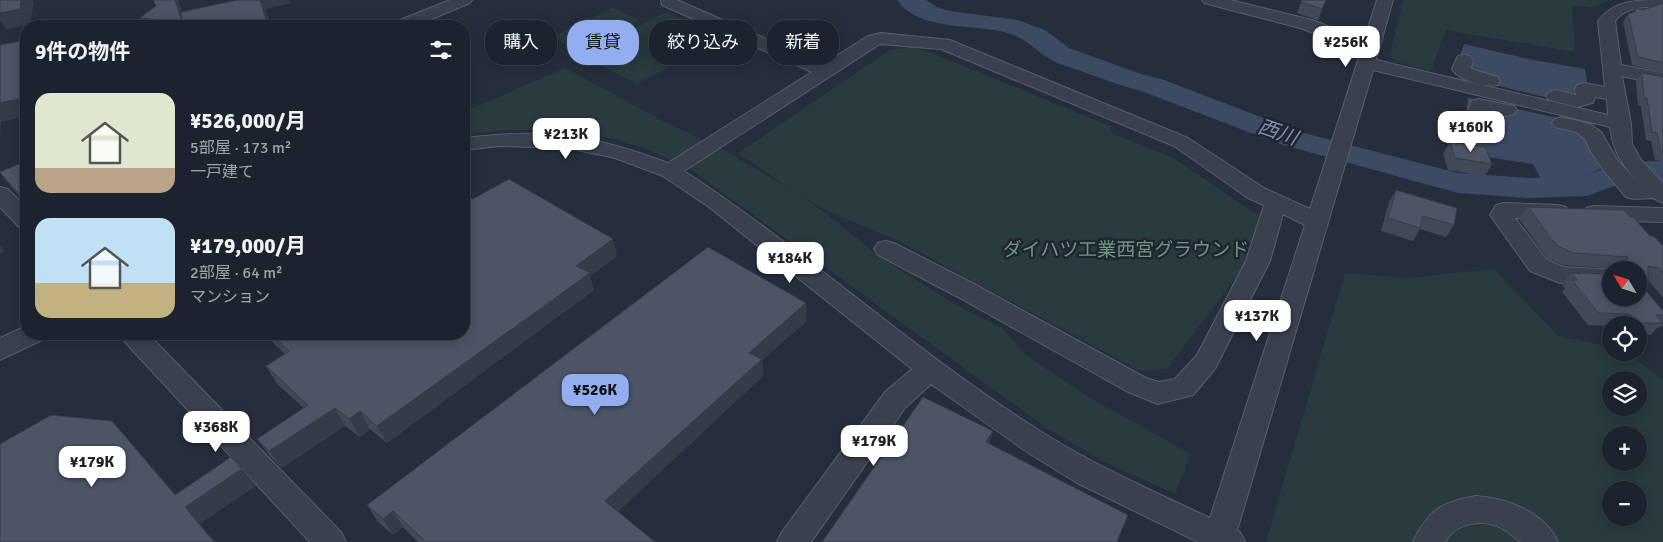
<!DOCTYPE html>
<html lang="ja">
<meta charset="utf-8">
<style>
:root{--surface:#1c222e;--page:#292f3a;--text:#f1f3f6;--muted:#a0a4aa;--line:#3a3f4a;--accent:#92aef0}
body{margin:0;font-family:Signika,"Noto Sans JP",sans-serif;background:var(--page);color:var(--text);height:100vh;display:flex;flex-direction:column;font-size:19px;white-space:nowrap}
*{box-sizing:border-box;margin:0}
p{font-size:16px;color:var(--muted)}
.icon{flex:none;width:28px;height:28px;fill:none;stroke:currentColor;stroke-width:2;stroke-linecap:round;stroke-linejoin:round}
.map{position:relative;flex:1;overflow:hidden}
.drawer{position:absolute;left:20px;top:20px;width:450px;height:320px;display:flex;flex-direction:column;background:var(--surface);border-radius:20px;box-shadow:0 2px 12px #0003,0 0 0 1px var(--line)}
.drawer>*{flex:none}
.banner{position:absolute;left:485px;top:20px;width:475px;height:45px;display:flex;gap:10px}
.needle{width:32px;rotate:308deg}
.buttons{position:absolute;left:1602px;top:261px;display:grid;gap:10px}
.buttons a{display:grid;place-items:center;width:45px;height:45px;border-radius:50%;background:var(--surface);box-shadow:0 2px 12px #0003,0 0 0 1px var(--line);font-size:25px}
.price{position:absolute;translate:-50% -42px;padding:0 11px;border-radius:10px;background:#fff;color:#222;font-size:16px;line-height:32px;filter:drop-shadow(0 1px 2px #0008)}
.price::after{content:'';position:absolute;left:50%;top:30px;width:15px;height:11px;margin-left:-8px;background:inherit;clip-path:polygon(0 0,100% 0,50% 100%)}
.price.current{background:var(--accent);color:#111}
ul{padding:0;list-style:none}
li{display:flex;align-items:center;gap:15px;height:125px;padding:0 15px}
li span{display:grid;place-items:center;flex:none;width:140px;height:100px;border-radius:15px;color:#555}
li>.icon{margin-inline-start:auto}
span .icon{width:60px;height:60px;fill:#fffc;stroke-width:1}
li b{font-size:21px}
h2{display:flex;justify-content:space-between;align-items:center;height:60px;padding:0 15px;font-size:21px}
.pill{padding:0 18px;border-radius:20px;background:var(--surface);box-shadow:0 2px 12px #0003,0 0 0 1px var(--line);font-size:18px;line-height:45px}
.pill.current{background:var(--accent);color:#111}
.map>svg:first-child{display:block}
</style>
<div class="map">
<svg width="1663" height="542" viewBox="0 0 1663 542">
<rect width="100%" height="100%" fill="#262e3d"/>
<g fill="#293b3f" fill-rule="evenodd">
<polygon points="1403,0 1608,0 1593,8 1572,5 1575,52 1446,30 1431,71 1396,62 1390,55"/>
<polygon points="613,8 639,20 577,50 552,37"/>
<polygon points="667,12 723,38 637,84 581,55"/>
<path d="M 917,47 L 1110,126 L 1113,134 L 1173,158 L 1262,218 L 1244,267 L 1167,369 L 1140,371 L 899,241 L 821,208 L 800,195 L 823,211 L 881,258 L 963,309 L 1002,328 L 1026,355 L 1092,399 L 1191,454 L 1175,494 L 1105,462 L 1048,429 L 689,168 C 669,159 649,149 628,143 C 576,127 517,127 464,135 L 464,112 L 565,68 L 663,121 L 720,148 L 792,190 L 738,153 L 890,50 Z"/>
<path d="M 1494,269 L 1558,336 L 1611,347 L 1611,352 L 1627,353 L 1663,380 L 1663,542 L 1266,542 L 1345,273 L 1406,278 ZM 1611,380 L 1639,380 L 1639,408 L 1611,408 ZM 1611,435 L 1639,435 L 1639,462 L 1611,462 ZM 1611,490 L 1639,490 L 1639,518 L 1611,518 Z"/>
</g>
<g fill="#3d4a64">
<polygon points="1464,44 1528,59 1585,69 1588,87 1574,104 1503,87 1454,74"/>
<polygon points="1468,98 1589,125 1602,133 1605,167 1573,181 1541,179 1533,164 1462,153"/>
</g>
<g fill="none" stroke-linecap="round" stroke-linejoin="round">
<path fill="#3d4a64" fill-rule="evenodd" d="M 897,0 L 926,0 L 939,8 L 950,11 L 1018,20 L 1045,30 L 1069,48 L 1141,74 L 1164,80 L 1300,132 L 1458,173 L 1528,178 L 1583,176 L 1624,162 L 1663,161 L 1663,181 L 1628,181 L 1587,196 L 1528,198 L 1458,193 L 1280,144 L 1144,92 C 1121,86 1098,77 1075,69 C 1067,66 1057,64 1050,59 C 1033,49 1025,37 1004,32 C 972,24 918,31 897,0 Z"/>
<defs>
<g id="minor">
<polygon points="450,0 472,0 470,3 415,26 392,26 395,22"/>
<path d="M 661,0 L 677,0 L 824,64 L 868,36 L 881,33 L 950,40 L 1188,138 L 1264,188 L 1310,209 L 1361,51 L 1300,28 L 1204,3 L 1202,0 L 1230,0 L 1312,20 L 1364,40 L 1377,0 L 1393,0 L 1376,60 L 1608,115 L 1607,99 L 1595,97 L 1593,103 L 1577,107 L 1549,100 L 1546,96 L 1549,92 L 1556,90 L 1576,95 L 1575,89 L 1577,85 L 1584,83 L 1605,87 L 1598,21 C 1614,0 1637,0 1663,0 L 1663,6 C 1645,7 1626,6 1615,21 L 1621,65 L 1663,73 L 1663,85 L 1622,76 L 1631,124 L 1632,144 L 1641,160 L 1663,183 L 1663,203 L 1653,198 L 1634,199 L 1626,197 L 1604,171 L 1590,150 L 1585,139 L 1576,132 L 1555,127 L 1552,123 L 1555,119 L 1562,117 L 1590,124 L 1601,132 L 1618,161 L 1641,185 C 1623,165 1613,154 1610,127 L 1373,70 L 1237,531 L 1240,532 L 1245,542 L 1198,542 L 1077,483 L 1027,452 L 931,384 L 905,408 L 811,542 L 777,542 L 782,532 L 885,392 L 912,369 L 709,207 L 663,176 L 615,158 L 568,148 L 499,146 L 464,150 L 464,138 C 498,134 534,132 568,136 C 602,140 636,151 668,163 L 812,72 L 662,5 ZM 880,44 L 941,49 L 1174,146 L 1248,198 L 1264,205 L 1246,261 L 1197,355 L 1175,379 L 1159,382 L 1146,378 L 976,285 L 894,243 L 886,241 L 878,243 L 874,249 L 878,255 L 958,297 L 1128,392 L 1158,404 L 1193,395 L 1215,369 L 1270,261 L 1283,214 L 1305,225 L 1210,518 C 1155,492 1100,468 1048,436 C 920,357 810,253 684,171 Z"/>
<path d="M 1464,55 L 1470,56 L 1473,60 L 1471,68 L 1474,70 L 1498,77 L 1500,81 L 1498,85 C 1484,88 1460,81 1452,69 L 1458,56 Z"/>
<polygon points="1478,99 1514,106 1517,110 1514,114 1507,116 1486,112 1483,120 1476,122 1469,120 1466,116 1471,101"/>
<polygon points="0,187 8,189 26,208 26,228 18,226 0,207"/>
<polygon points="1504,203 1558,205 1566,207 1569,212 1566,217 1558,219 1515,218 1546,259 1563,267 1616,270 1611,270 1611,285 1560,283 1530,271 1490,215 1496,205"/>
<polygon points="1594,206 1663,208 1663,222 1594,220 1586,218 1583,213 1586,208"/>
<polygon points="26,326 26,334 44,334 40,341 0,360 0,338"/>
<polygon points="120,334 148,334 341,532 346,542 310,542 124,341"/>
<path d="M 1476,496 C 1507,498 1544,512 1558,542 C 1547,542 1533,542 1522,542 C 1516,540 1509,532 1503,529 C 1484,518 1456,522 1445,542 L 1413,542 C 1428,510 1441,502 1476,496 Z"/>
</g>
</defs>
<use href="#minor" stroke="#585e6b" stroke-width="2"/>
<use href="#minor" fill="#3a404d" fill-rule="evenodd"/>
</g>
<g fill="#414857">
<polygon points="153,0 178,0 182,12 291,3 265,9 271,26 145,26 140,18 156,6"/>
<polygon points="1302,0 1326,0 1318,20 1297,13"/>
<polygon points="1663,3 1663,73 1632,65 1623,22 1628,14 1633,13 1636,8 1643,10"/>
<polygon points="1642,73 1663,77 1663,162 1655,160 1651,141 1646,140 1641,106 1638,105 1636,81"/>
<polygon points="1450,142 1492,164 1485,176 1448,170 1443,154"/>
<polygon points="26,161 26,203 13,189 0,173"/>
<polygon points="1396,190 1454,225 1446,237 1420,229 1413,241 1381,231 1389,202"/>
<polygon points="473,199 613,239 617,256 590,276 594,290 387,443 370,429 360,437 345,426 282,468 270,456 257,439 304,408 277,384 266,366 285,354 273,343 267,334 464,334"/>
<polygon points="1528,207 1630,217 1650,236 1663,246 1663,298 1648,280 1644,288 1663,311 1663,325 1661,327 1658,327 1651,335 1639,335 1639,325 1611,325 1611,326 1588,325 1562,292 1565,289 1562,285 1571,273 1611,298 1639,270 1614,270 1616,269 1563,265 1547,258 1519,219"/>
<polygon points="807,321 762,360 763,376 618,511 655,542 418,542 403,527 393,535 378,522 367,505"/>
</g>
<g fill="#353b47">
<polygon points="21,0 32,0 34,3 30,25 6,29 0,20 0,13"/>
<polygon points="175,0 178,0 187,26 182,21"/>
<polygon points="253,0 289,0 291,3 265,9 271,26 268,26"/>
<polygon points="26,97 26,116 1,122 0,138 0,103"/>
<polygon points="613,239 617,256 590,276 594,290 387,443 377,426 576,266"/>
<polygon points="0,245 5,251 0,254"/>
<polygon points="806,303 807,321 762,360 763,376 611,518 605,501 749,353"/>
<polygon points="335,408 345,426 282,468 269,451"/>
<polygon points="360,411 370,429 360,437 349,419"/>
<polygon points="112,421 127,438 186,506 242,469 256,486 200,524 216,542 214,542"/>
<polygon points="993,431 989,448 986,442"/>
<polygon points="393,511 403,527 393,535 383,519"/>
</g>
<g fill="#4c5465" stroke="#353b47">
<polygon points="0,0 21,0 20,9 0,13"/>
<polygon points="153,0 175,0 182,21 181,12 237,0 260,0 268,26 182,26 182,22 140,18 156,6"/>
<polygon points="1302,0 1326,0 1322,9 1301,2"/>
<polygon points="1663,3 1663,63 1638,57 1628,14 1635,12 1636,8 1643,10"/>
<polygon points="102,24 102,26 91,26"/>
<polygon points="26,40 26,97 0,103 0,45"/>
<polygon points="1642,73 1663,77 1663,152 1661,152 1657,133 1652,132 1647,98 1644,97"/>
<polygon points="1450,142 1485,147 1492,164 1455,158"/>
<polygon points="26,161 26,201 0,173 0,172"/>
<polygon points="509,179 613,239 576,266 590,273 377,426 360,411 349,419 335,408 269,451 257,439 308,405 266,366 289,351 270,334 464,334 464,198 467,196 473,199"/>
<polygon points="1396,190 1457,208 1454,225 1423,216 1420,228 1388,218"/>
<polygon points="1528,207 1624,210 1630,217 1633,217 1650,236 1654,236 1663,246 1663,273 1659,268 1648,266 1648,284 1642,286 1663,311 1663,315 1656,315 1663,323 1637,323 1630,314 1598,313 1572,280 1577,280 1571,273 1611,274 1611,298 1639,298 1639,270 1623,270 1623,260 1627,259 1628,257 1573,253 1556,245"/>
<polygon points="708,247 806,303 749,353 762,359 605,501 655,542 426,542 393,511 383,519 367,505"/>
<polygon points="923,397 993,431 986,442 1128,515 1117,542 822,542"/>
<polygon points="51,415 112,421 175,495 231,457 242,469 185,507 214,542 0,542 0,444"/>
</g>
<g text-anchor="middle" stroke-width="5" stroke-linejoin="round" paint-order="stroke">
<g font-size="19" fill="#6f977c" stroke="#1f2532">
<text x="1126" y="256">ダイハツ工業西宮グラウンド</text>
</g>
<g font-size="20" font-style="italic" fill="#808fad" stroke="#1f2532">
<text transform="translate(1278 132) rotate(19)" y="7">西川</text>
</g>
</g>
</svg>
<div class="buttons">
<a><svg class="needle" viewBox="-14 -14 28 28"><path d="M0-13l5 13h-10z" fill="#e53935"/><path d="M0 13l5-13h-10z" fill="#a0a4aa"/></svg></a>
<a><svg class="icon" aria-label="locate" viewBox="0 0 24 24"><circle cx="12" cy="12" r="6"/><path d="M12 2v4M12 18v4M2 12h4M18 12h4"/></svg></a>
<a><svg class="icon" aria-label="layers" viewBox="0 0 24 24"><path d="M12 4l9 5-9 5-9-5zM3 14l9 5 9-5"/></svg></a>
<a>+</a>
<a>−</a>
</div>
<b class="price" style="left:1346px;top:68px">¥256K</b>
<b class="price" style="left:1471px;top:153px">¥160K</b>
<b class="price" style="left:566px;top:160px">¥213K</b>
<b class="price" style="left:790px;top:284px">¥184K</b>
<b class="price" style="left:1257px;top:342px">¥137K</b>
<b class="price current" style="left:595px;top:416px">¥526K</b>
<b class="price" style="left:216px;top:453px">¥368K</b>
<b class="price" style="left:874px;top:467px">¥179K</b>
<b class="price" style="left:92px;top:488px">¥179K</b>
<div class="banner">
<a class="pill">購入</a>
<a class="pill current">賃貸</a>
<a class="pill">絞り込み</a>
<a class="pill">新着</a>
</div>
<section class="drawer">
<h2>9件の物件<svg class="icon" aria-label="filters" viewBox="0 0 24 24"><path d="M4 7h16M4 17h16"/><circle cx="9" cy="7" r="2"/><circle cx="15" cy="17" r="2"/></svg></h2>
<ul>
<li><span style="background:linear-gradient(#dfe7d0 75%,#b9a48a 0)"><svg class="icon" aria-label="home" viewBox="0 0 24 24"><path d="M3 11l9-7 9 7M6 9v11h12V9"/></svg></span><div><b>¥526,000/月</b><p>5部屋 · 173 m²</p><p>一戸建て</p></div></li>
<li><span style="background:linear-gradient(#bfe0f5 65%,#c2b280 0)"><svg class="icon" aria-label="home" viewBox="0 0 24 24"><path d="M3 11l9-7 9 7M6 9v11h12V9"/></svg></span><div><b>¥179,000/月</b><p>2部屋 · 64 m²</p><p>マンション</p></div></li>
</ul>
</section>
</div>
